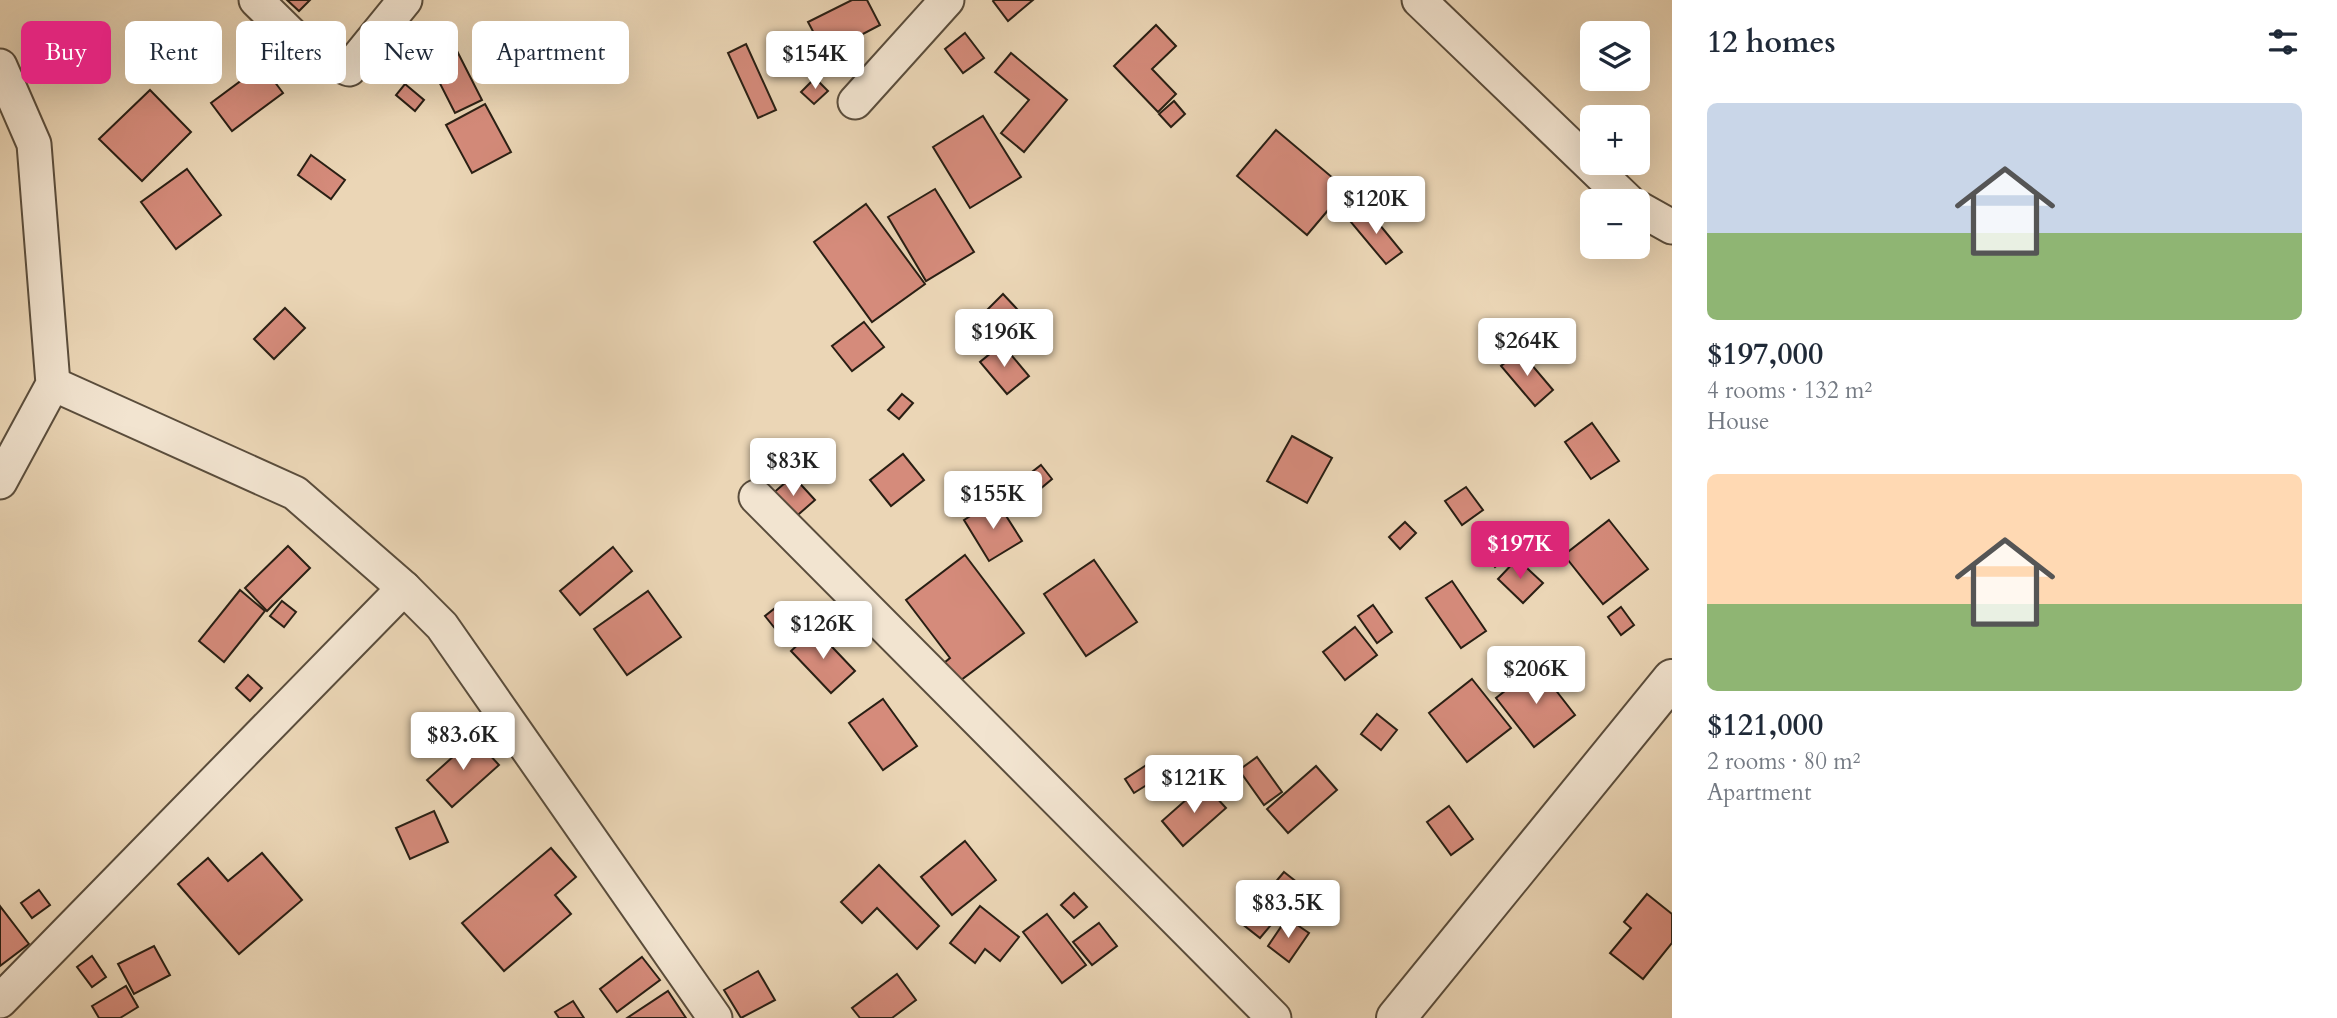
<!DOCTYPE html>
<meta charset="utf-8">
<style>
:root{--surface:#fff;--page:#f6f6f7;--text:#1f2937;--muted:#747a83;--accent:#db2777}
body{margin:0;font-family:Cardo,serif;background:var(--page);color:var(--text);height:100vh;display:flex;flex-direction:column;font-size:26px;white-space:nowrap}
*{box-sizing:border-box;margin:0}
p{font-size:23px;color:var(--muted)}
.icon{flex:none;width:38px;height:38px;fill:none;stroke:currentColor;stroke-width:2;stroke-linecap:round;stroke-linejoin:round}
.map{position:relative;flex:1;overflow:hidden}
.drawer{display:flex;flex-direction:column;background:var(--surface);width:665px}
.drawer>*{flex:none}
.top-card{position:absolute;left:21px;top:21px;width:665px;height:63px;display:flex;gap:14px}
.tools{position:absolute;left:1580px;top:21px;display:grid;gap:14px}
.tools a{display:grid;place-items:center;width:70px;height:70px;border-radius:10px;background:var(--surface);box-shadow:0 7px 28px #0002;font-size:35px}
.price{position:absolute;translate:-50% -60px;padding:0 16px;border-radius:7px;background:#fff;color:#222;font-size:23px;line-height:46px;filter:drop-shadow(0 2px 4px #0008)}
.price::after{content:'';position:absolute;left:50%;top:42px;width:21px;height:16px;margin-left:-10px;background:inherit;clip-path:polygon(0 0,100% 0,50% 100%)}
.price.on{background:var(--accent);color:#fff}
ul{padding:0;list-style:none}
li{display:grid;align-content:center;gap:14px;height:371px;padding:0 35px}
li span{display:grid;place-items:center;height:217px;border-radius:10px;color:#555}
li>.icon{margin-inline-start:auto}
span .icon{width:126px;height:126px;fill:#fffc;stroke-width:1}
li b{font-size:30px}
h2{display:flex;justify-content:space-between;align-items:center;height:84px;padding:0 35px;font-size:30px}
.chip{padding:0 24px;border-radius:10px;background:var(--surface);box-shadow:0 7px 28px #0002;font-size:24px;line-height:63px}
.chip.on{background:var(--accent);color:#fff}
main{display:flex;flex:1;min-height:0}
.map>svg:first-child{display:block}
</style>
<main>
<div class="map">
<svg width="1672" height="1018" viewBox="0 0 1672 1018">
<rect width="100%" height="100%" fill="#ebd6b6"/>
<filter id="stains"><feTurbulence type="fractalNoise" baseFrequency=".00286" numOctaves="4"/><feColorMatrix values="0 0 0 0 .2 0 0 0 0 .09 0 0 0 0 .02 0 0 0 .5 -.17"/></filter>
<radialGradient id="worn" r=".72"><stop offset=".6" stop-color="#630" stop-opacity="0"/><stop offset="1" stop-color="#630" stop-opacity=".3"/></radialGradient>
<g fill="#d58b7b" stroke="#291f14" stroke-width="2">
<polygon points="287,0 310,0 299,11"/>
<polygon points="852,0 867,0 880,25 825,54 808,22"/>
<polygon points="1033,0 1008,21 993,1 994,0"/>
<polygon points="1156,25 1176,46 1152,69 1176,94 1158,112 1114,66"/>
<polygon points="965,33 984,58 963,73 945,49"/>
<polygon points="746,44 776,110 758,118 728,53"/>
<polygon points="455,47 482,100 455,113 428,60"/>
<polygon points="405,51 418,68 401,80 389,63"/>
<polygon points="1011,53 1067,100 1024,152 1001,133 1029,100 995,72"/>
<polygon points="181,54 194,69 181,81 167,67"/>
<polygon points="262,65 283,93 232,131 211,103"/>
<polygon points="815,78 828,91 814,104 801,92"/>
<polygon points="405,84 424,100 415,111 396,95"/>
<polygon points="150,90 191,132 142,181 99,139"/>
<polygon points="1174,101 1185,114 1171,127 1159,114"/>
<polygon points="485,104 511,152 472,173 446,125"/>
<polygon points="983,116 1021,177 970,208 933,147"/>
<polygon points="1276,130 1346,189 1307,235 1237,176"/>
<polygon points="311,155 345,180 331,199 298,175"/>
<polygon points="187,169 221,215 176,249 141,202"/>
<polygon points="935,189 974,252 926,281 888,217"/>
<polygon points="866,204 925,284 872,322 814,242"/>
<polygon points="1366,208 1402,252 1386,264 1350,221"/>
<polygon points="1003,294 1017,309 1002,324 988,309"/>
<polygon points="285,308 305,328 274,359 254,339"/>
<polygon points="864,322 884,347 852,371 832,346"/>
<polygon points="1002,344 1029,376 1007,394 980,362"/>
<polygon points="1520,351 1553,390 1535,406 1501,366"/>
<polygon points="902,394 913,403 899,419 888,410"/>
<polygon points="1592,423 1619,461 1591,479 1565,442"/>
<polygon points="1292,436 1332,458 1307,503 1267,481"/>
<polygon points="903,454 924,480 891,506 870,480"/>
<polygon points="1041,465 1052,479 1027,500 1015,485"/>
<polygon points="793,476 815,500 792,520 771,495"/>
<polygon points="1466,487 1483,510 1462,525 1445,501"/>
<polygon points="996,500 1022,541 989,561 964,520"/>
<polygon points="1609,520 1648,569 1603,604 1564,555"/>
<polygon points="1405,522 1416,533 1400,549 1389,537"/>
<polygon points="1495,542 1507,556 1495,567 1483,552"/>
<polygon points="288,546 310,568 267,611 245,588"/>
<polygon points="613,547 632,571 580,615 560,591"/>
<polygon points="965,555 1024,633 953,686 939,667 950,658 906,600"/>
<polygon points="1517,559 1543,583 1523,603 1498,579"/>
<polygon points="1094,560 1137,622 1086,656 1044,594"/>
<polygon points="1452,581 1486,631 1461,648 1426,598"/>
<polygon points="240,590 265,611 224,662 199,641"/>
<polygon points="648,591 681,637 627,675 594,629"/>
<polygon points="282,601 296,612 284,627 270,616"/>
<polygon points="779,605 791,621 777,631 765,616"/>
<polygon points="1373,605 1392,632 1377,643 1358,616"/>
<polygon points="1621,607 1634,625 1621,635 1608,617"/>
<polygon points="1355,627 1377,655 1345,680 1323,652"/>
<polygon points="815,629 855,671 831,693 791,651"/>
<polygon points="1537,666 1575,715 1534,747 1496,698"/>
<polygon points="248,675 262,688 250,701 236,688"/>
<polygon points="1472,679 1511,728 1467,762 1429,713"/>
<polygon points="883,699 917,746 883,770 849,723"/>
<polygon points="1377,714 1397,730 1381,750 1361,734"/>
<polygon points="474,738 499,765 452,807 427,780"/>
<polygon points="1257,757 1282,792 1264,805 1239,770"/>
<polygon points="1151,762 1161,776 1134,793 1125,779"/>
<polygon points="1316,766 1337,790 1288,833 1267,809"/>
<polygon points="1204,784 1226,808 1183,846 1162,821"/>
<polygon points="1449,806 1473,839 1451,855 1427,822"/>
<polygon points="434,811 448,842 410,859 396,828"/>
<polygon points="965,841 996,880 952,915 921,877"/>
<polygon points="551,848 576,877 555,895 571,914 504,971 462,923"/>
<polygon points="262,853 302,900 239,954 178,884 208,858 228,881"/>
<polygon points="879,865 939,926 917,949 877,908 862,923 841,902"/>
<polygon points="1284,872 1303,887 1260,938 1241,923"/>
<polygon points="39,890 50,905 32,918 21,903"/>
<polygon points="1074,893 1087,907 1074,918 1061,905"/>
<polygon points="1647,894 1672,914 1672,943 1643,979 1610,953 1631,928 1624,922"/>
<polygon points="0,906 29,944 0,966"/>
<polygon points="980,906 1019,937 1000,961 985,949 975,963 950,943"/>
<polygon points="1047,914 1086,965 1062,983 1023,932"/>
<polygon points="1287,918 1309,933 1289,962 1268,946"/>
<polygon points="1099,923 1117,946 1092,965 1073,942"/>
<polygon points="154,946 170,975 134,994 118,964"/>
<polygon points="92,956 106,977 92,987 77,967"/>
<polygon points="642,957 660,980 617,1012 600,989"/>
<polygon points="758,971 775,1000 741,1018 724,990"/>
<polygon points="897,974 916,1000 892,1018 860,1018 852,1008"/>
<polygon points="126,986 138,1007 120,1018 99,1018 92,1006"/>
<polygon points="668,991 686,1018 627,1018"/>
<polygon points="573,1001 584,1018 559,1018 555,1012"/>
</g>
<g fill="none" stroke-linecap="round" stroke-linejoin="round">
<defs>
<g id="minor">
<polyline points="256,0 309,52 349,69 405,0"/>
<polyline points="1419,0 1628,201"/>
<polyline points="0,66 34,144 53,384 0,482"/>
<polyline points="855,102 947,0"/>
<polyline points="1638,208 1672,227"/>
<polyline points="53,384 295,493 404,588 442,626 715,1018"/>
<polyline points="756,497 1274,1018"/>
<polyline points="0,1001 404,588"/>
</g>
<polyline id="tertiary" points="1396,1018 1672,679"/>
</defs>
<use href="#minor" stroke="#5a4d3c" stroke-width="37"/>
<use href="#tertiary" stroke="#5a4d3c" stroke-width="42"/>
<use href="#minor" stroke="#f2e4d0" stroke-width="33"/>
<use href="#tertiary" stroke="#f2e4d0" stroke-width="38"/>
</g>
<rect width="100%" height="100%" filter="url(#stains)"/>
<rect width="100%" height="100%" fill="url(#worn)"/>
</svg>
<div class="tools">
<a><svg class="icon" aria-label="layers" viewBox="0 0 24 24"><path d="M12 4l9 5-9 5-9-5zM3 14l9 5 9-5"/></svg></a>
<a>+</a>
<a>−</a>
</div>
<b class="price" style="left:815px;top:91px">$154K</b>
<b class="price" style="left:1376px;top:236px">$120K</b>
<b class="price" style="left:1004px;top:369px">$196K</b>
<b class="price" style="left:1527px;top:378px">$264K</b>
<b class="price" style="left:793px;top:498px">$83K</b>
<b class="price" style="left:993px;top:531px">$155K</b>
<b class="price on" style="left:1520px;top:581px">$197K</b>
<b class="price" style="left:823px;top:661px">$126K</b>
<b class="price" style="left:1536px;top:706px">$206K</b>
<b class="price" style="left:463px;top:772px">$83.6K</b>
<b class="price" style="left:1194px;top:815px">$121K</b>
<b class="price" style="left:1288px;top:940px">$83.5K</b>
<div class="top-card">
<a class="chip on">Buy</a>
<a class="chip">Rent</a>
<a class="chip">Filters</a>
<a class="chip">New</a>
<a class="chip">Apartment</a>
</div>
</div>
<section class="drawer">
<h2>12 homes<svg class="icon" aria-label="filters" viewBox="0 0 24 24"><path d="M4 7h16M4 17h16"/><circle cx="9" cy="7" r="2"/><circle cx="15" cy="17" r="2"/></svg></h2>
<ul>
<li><span style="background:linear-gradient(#c9d6e8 60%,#8fb573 0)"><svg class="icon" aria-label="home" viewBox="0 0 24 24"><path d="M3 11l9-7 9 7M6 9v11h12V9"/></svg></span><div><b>$197,000</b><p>4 rooms · 132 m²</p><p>House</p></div></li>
<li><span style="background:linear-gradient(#ffd9b3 60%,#8fb573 0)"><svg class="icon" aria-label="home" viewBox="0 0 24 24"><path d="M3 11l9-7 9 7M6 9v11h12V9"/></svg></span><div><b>$121,000</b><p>2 rooms · 80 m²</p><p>Apartment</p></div></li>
</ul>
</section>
</main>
